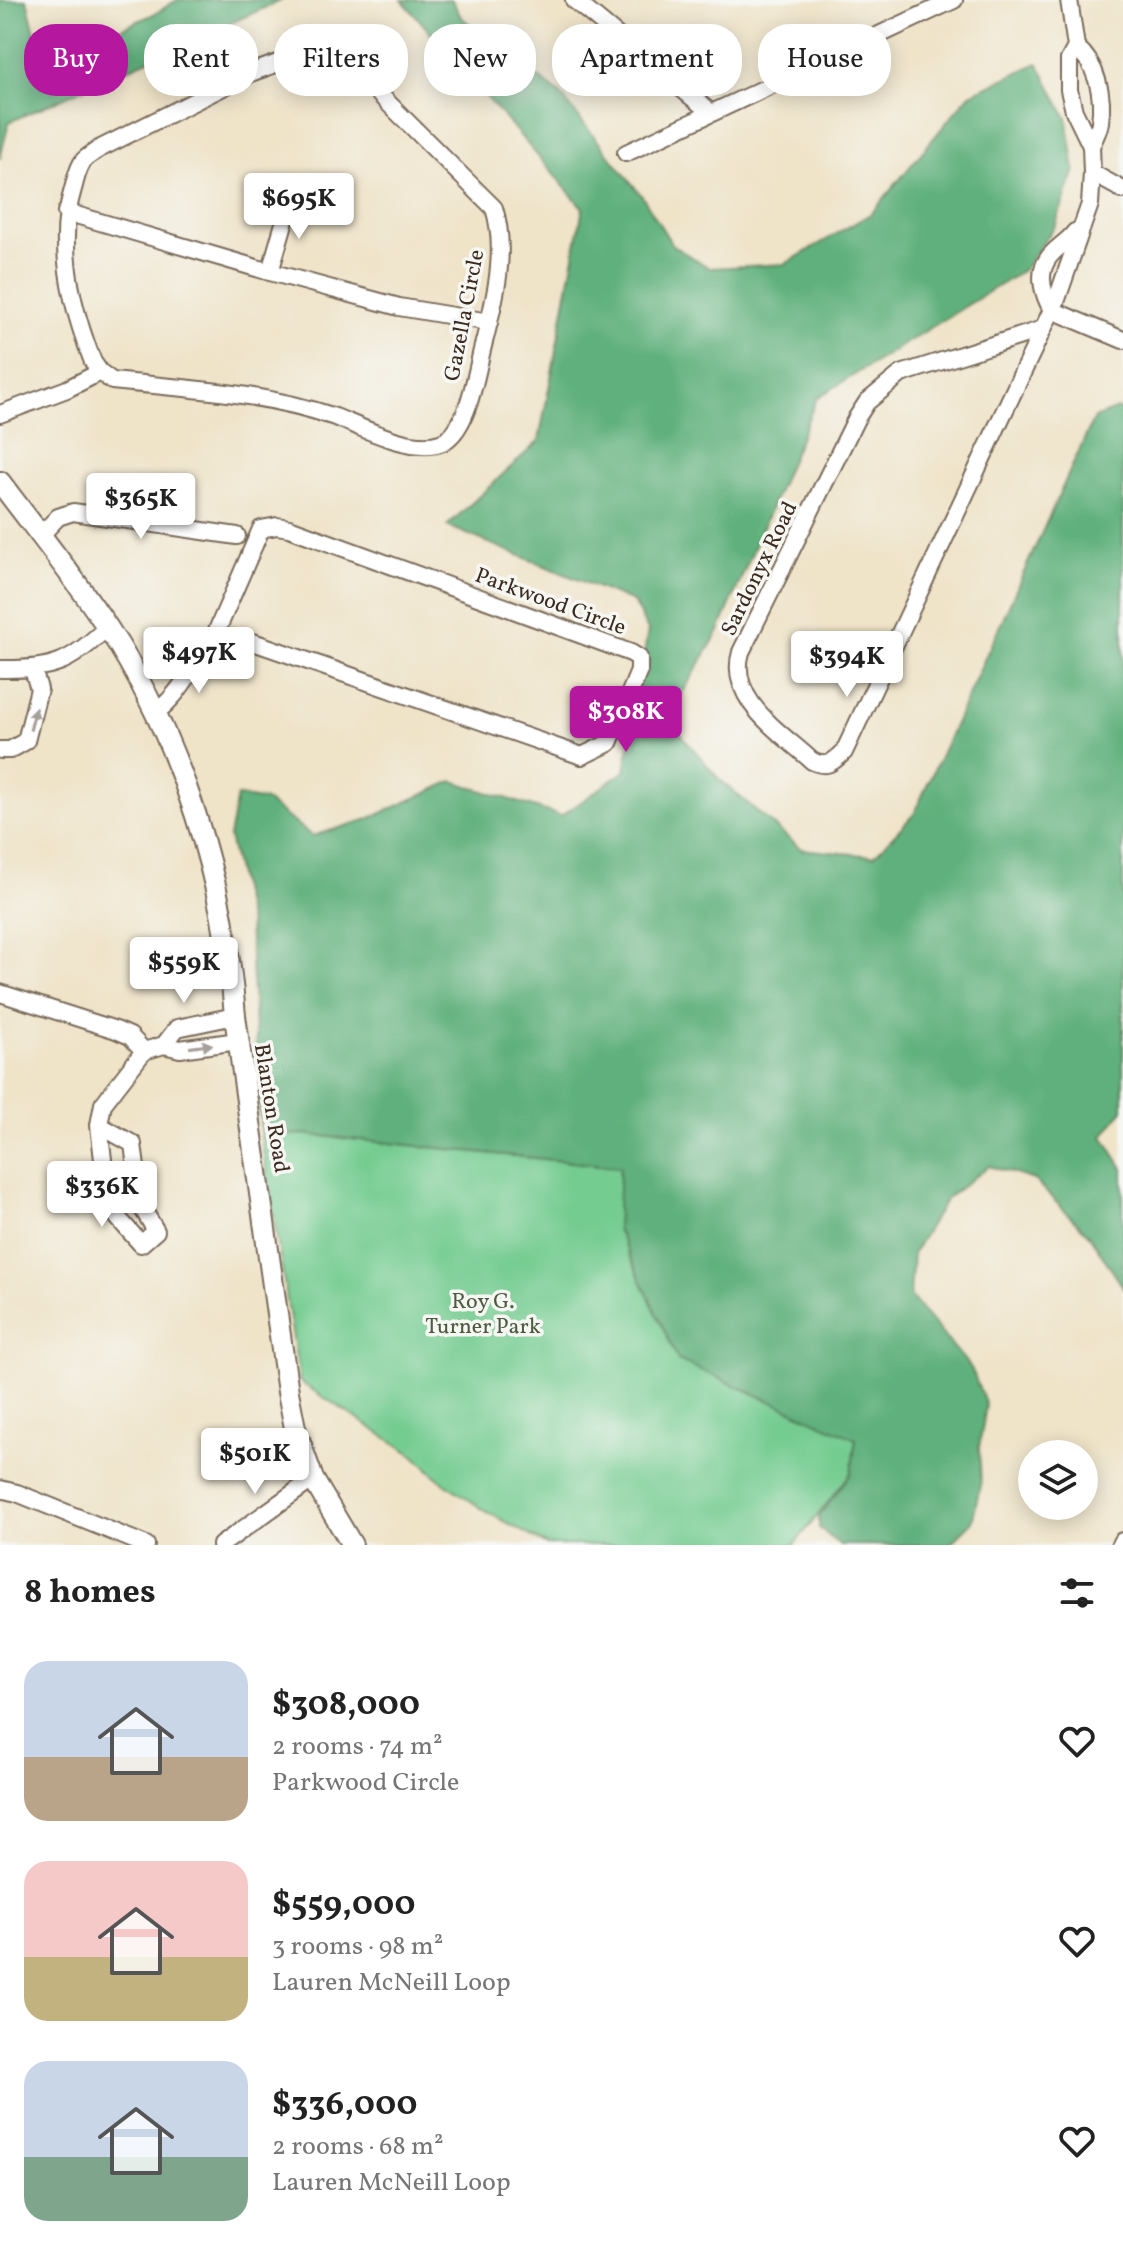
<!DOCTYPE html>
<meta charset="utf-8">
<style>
:root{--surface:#fff;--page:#f6f6f6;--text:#222;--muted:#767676;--accent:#b5179e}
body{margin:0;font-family:Vollkorn,serif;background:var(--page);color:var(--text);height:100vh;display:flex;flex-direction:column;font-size:30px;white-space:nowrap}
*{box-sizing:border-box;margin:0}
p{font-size:26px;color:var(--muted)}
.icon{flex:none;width:44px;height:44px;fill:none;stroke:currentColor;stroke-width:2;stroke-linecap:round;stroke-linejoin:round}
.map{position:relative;height:1545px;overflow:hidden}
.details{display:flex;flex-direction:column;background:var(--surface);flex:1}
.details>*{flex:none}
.hud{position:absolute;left:24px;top:24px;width:1076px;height:72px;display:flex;gap:16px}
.controls{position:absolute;left:1018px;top:1440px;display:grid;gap:16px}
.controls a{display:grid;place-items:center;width:80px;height:80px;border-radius:50%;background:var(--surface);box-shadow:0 4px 20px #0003;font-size:40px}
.price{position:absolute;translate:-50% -68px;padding:0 18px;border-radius:8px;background:#fff;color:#222;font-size:26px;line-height:52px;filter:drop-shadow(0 2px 4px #0008)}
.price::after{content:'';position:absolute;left:50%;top:48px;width:24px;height:18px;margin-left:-12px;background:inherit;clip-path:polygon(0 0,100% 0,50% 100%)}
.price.on{background:var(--accent);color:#fff}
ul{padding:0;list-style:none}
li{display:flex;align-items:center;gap:24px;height:200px;padding:0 24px}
li span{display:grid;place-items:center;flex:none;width:224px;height:160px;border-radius:24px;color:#555}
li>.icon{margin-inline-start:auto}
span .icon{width:96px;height:96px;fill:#fffc;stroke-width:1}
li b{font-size:34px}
h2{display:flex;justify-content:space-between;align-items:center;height:96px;padding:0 24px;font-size:34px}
.chip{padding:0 28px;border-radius:32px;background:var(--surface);box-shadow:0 4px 20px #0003;font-size:28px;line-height:72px}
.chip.on{background:var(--accent);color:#fff}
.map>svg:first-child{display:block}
</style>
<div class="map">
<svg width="1123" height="1545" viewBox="0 0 1123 1545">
<rect width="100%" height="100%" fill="#f6f6f2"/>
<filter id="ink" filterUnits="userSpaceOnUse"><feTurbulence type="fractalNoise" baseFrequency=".0125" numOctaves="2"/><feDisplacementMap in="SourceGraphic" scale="16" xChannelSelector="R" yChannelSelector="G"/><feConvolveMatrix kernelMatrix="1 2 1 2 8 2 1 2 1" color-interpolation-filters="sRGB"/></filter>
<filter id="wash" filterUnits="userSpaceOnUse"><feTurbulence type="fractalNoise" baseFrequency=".006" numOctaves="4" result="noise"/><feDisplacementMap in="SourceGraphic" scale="32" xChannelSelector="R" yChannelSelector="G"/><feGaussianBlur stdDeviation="1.8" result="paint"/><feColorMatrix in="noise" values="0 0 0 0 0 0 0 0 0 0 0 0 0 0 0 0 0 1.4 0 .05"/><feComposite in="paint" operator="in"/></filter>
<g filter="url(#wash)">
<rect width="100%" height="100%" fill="#efe3c8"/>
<polygon fill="#74cc91" stroke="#587b58" stroke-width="2" points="303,1134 621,1167 618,1229 812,1417 856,1439 851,1473 794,1545 547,1545 487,1512 439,1479 415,1456 300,1382 261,1137"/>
<g fill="#5fb07b" stroke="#4d6d4c" stroke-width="2">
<polygon points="0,0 27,0 43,64 156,13 177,0 282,0 9,122 0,159"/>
<polygon points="402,0 452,0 461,17 560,94 642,196 673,246 710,268 785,264 872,213 970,94 1038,63 1067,118 1075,170 1055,226 1025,268 1008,280 817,398 719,631 679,699 674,726 718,778 801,849 874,856 914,814 1094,418 1117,409 1123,411 1123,1110 1103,1136 1123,1168 1123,1287 1089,1235 1034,1180 989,1166 946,1199 913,1253 910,1296 971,1368 986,1405 979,1448 981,1481 972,1522 949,1545 840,1545 819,1528 819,1516 851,1473 856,1439 678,1360 617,1229 620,1167 303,1134 261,1137 249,924 229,837 237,796 266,801 312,836 366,820 453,781 561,816 625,771 648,630 633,602 447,526 539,441 583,208"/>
</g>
</g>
<g filter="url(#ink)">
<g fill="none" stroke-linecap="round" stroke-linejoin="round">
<defs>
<g id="minor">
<polyline points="574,0 710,112"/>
<path d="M 1076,47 C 1097,64 1104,96 1100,122 C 1099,130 1094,139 1091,146"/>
<path d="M 278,63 L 312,63 L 358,73 L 494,208 C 508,252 494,303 483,346 C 476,373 468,433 440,443 C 412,453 361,427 335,417 C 263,392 187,389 112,381 L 100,372 L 93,362 C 72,309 56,245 73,189 C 76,179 77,169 84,160 C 88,156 95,152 99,149 L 253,72 Z"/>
<polyline points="358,73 385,40"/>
<polyline points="626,153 954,0"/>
<polyline points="1092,173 1123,190"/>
<polyline points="66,212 270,272 399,307 489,322"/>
<path d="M 1075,232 C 1067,243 1053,249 1047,260 C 1037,276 1044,296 1052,310 L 1123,340"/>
<polyline points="270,272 291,199"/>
<path d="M 1043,329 L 844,752 C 832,763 827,768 812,761 C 781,732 727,700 741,652 L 856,419 L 867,402 L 901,374 Z"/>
<polyline points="1043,329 1057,299 1090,204 1092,173 1091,146 1074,111 1069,90 1069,60 1076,47 1069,0"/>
<polyline points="0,414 67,389 100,372"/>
<polygon points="277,526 289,528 631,653 639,658 639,671 609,743 582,756 253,642 232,638 212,642 261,529"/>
<polyline points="41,535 58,517 73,512 237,536"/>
<path d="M 0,669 C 52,670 71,663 107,627"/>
<path d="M 155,713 C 181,694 191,667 212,642"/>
<polyline points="0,750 10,750 26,741 39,689 33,670"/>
<polyline points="0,993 116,1030 130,1036 144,1051"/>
<polyline points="164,1045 177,1028 235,1016"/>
<polyline points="99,1125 133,1144 141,1206 156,1231 141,1244 118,1218 105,1177 99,1125 103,1104 144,1051 164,1045 180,1049 238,1041"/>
<polyline points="0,1489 17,1493 146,1545"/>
<polyline points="221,1545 313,1479"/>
</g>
<g id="tertiary">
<path d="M 0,482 C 36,530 75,578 108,628 C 182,741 225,883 235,1016 L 288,1392 L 295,1428 L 313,1479 L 352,1545"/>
<polyline points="1122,1545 1123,1543"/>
</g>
</defs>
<use href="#minor" stroke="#7a6b5a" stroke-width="20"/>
<use href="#tertiary" stroke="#7a6b5a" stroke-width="24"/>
<use href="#minor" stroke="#fff" stroke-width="16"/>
<use href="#tertiary" stroke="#fff" stroke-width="20"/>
</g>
<defs><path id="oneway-solid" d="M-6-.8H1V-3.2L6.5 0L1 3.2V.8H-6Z" transform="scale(2)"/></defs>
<g fill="#a79f9a">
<use href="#oneway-solid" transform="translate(33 719) rotate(-76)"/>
<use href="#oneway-solid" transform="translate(201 1046) rotate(-8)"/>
</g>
</g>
<g text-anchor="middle" stroke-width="7" stroke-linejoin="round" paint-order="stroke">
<g font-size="22" fill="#3b2a1e" stroke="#f6f6f2">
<text transform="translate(463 315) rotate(-79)" y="8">Gazella Circle</text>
<text transform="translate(758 568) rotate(-64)" y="8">Sardonyx Road</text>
<text transform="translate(551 600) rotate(20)" y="8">Parkwood Circle</text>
<text transform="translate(273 1108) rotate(81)" y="8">Blanton Road</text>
</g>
<g font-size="22" fill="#4c5b40" stroke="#f6f6f2">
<text x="483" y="1308">Roy G.<tspan x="483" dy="25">Turner Park</tspan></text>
</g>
</g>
</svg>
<div class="controls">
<a><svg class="icon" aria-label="layers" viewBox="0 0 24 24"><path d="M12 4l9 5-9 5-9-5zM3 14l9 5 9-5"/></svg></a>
</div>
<b class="price" style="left:299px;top:241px">$695K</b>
<b class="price" style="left:141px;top:541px">$365K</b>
<b class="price" style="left:199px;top:695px">$497K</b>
<b class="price" style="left:847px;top:699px">$394K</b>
<b class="price on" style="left:626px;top:754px">$308K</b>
<b class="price" style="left:184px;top:1005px">$559K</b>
<b class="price" style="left:102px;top:1229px">$336K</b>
<b class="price" style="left:255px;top:1496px">$501K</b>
<div class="hud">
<a class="chip on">Buy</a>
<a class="chip">Rent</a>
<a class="chip">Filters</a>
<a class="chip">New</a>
<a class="chip">Apartment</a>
<a class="chip">House</a>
</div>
</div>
<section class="details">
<h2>8 homes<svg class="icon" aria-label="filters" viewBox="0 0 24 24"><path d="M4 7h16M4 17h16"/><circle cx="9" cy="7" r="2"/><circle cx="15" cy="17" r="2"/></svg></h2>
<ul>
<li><span style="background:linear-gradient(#c9d6e8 60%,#b9a48a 0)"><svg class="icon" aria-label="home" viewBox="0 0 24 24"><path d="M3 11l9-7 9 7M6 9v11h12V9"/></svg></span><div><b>$308,000</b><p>2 rooms · 74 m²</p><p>Parkwood Circle</p></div><svg class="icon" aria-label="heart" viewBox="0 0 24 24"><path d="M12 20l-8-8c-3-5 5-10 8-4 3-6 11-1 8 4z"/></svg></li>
<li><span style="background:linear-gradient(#f6c9c9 60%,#c2b280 0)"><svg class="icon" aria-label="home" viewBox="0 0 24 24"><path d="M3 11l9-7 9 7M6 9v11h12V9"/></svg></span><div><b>$559,000</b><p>3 rooms · 98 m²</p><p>Lauren McNeill Loop</p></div><svg class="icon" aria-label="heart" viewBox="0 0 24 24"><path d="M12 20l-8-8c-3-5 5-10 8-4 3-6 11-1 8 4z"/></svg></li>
<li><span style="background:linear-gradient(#c9d6e8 60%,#7fa58c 0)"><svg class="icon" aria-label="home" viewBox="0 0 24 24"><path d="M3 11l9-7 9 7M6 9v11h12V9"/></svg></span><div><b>$336,000</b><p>2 rooms · 68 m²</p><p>Lauren McNeill Loop</p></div><svg class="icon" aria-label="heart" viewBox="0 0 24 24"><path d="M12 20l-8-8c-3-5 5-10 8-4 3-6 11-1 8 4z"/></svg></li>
</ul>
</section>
